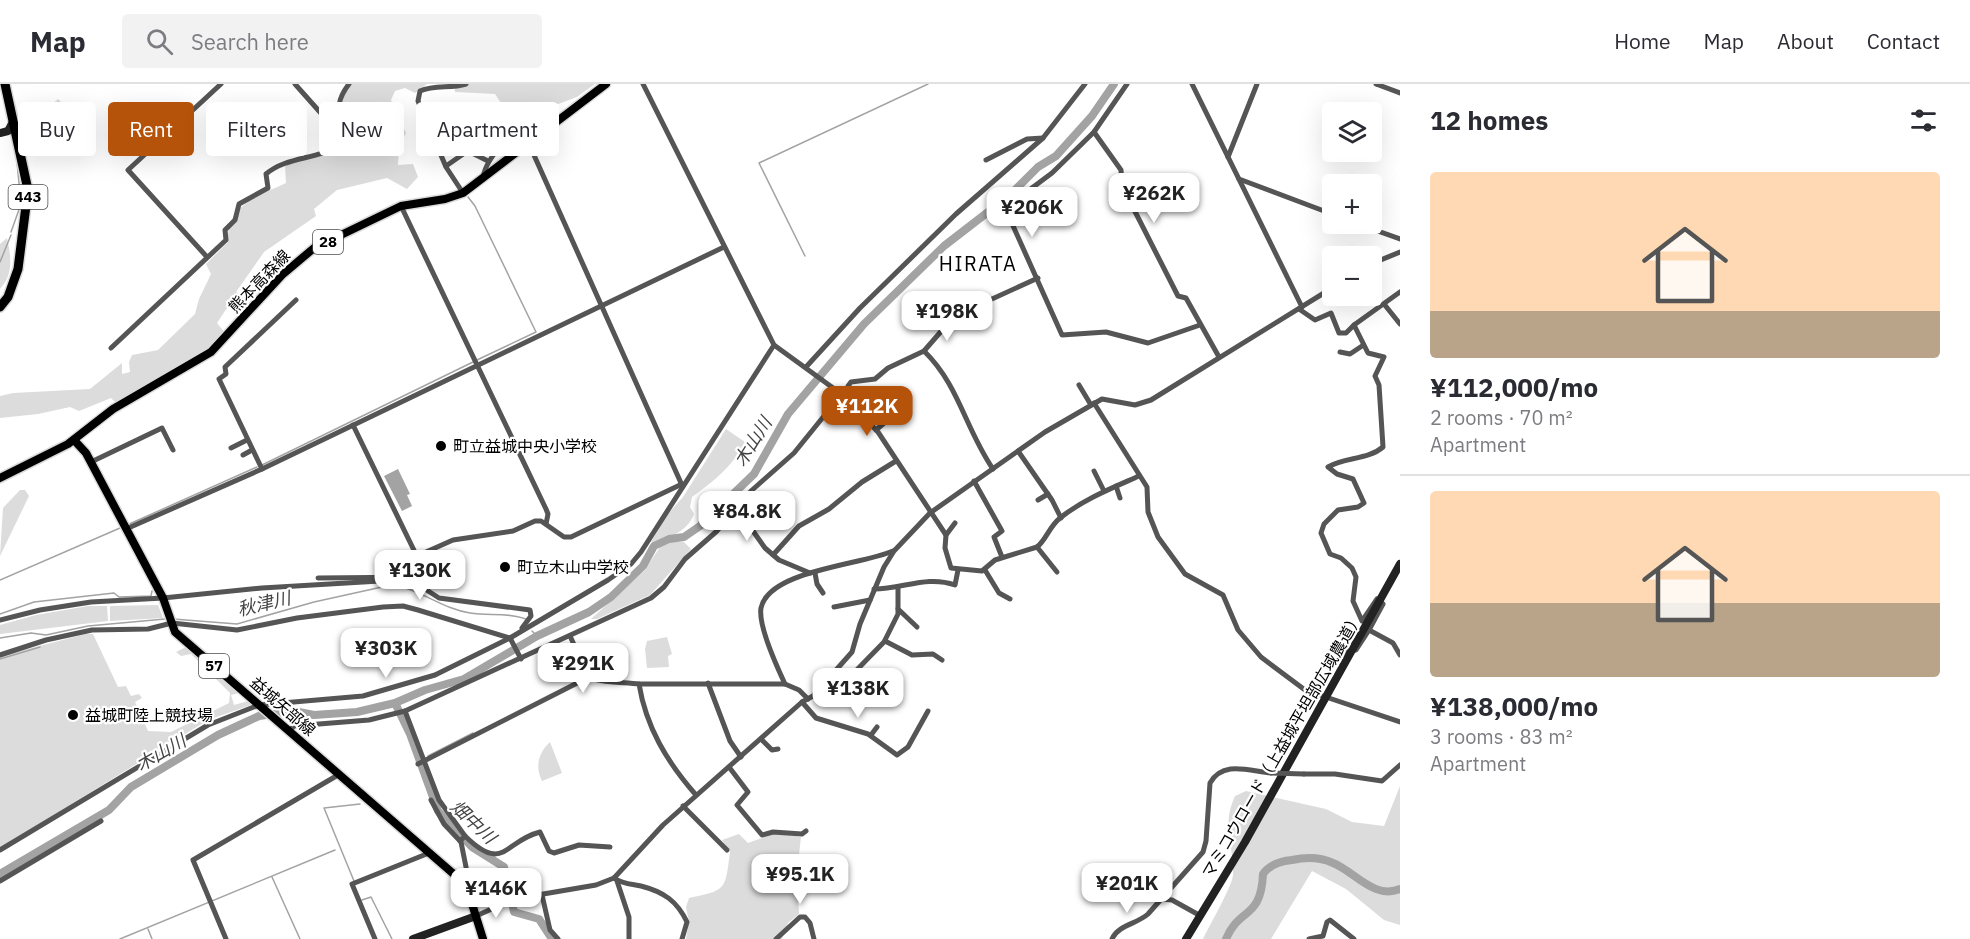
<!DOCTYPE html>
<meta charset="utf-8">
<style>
:root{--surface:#fff;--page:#f2f2f3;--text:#2b2b33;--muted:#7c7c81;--line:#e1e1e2;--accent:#b45309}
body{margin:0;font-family:"IBM Plex Sans","Noto Sans JP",sans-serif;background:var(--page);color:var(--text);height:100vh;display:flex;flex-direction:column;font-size:22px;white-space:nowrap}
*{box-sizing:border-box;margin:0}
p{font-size:20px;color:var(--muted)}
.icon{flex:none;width:33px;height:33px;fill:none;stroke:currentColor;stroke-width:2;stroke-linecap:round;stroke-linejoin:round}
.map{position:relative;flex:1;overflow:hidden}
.drawer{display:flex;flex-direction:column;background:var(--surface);width:570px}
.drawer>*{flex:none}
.hud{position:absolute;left:18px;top:18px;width:570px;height:54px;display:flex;gap:12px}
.buttons{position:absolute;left:1322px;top:18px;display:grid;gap:12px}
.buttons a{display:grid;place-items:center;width:60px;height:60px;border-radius:6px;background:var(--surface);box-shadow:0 6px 24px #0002;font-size:30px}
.price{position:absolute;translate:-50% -51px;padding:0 14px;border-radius:12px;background:#fff;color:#222;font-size:20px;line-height:39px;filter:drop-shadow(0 2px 3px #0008)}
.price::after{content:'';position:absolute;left:50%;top:36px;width:18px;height:14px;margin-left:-9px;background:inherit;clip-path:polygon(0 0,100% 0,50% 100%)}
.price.selected{background:var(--accent);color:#fff}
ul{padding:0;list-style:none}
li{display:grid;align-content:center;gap:12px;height:318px;padding:0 30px}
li+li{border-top:2px solid var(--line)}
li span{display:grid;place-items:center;height:186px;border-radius:6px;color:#555}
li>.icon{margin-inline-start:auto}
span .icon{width:108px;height:108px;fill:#fffc;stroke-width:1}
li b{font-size:26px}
h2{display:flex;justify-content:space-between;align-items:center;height:72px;padding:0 30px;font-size:26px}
.chip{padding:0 21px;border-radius:6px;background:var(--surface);box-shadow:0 6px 24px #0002;font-size:21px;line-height:54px}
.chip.selected{background:var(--accent);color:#fff}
header{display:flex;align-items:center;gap:36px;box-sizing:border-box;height:84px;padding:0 30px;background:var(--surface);border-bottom:2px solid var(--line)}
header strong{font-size:28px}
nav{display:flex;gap:33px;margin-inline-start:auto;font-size:21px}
.search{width:420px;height:54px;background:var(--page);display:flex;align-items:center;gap:15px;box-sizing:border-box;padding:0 21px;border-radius:6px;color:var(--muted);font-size:22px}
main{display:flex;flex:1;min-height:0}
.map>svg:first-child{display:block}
</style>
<header>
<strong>Map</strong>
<div class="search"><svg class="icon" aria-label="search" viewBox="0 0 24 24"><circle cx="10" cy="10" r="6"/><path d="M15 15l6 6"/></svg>Search here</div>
<nav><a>Home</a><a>Map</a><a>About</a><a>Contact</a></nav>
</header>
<main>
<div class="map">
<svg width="1400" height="855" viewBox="0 0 1400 855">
<rect width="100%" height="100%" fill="#fff"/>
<g fill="#dcdcdc">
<path d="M 351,0 L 427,0 L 415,9 L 405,4 L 395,7 L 391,16 L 406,49 L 399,62 L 398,81 L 413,80 L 418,93 L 407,105 L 387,94 L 337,106 L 314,125 L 316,132 L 264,168 L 236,208 L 244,212 L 239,220 L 231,218 L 217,239 L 225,249 L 208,264 L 122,316 L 116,319 L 111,314 L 79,327 L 70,323 L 38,330 L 0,334 L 0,312 L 13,309 L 90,305 L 122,279 L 122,290 L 130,288 L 129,278 L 132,271 L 158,266 L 195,230 L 199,215 L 211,190 L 206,180 L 228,158 C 226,121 258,112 286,99 L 285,81 L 340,65 C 350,40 333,23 351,0 Z"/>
<polygon points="454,0 595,0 577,13 518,35 521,42 508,52 511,37 499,34 483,45 479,40 501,19 495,10 455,8"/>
<polygon points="58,15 72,29 51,48 38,33"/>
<path d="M 7,154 C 11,172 14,190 0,205 L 0,160 Z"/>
<path d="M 726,345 L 745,358 C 733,382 714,397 692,413 L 690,423 L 694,430 C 686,450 670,451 653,460 L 651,458 L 667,431 L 683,413 Z"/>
<polygon points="20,406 25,406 29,412 0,472 3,424"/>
<polygon points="674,457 684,458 691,465 650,511 597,535 591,535 645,486 660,463"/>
<polygon points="158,521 163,534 110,537 110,522"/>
<polygon points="88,522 107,522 108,537 0,550 0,541 36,531"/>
<polygon points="86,550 93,550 118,603 126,602 131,612 139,610 142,614 135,618 148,647 171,648 229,619 230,609 191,570 181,572 176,568 186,563 239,609 231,611 234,621 248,617 251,621 208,636 0,764 0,572"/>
<polygon points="667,553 672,570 668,572 669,583 647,584 645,565 647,557"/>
<path d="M 550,658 L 562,689 L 542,697 C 535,683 538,669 550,658 Z"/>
<path d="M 1400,702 L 1400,841 L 1384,836 L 1346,805 L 1312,787 L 1271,855 L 1203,855 C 1209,842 1232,803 1233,791 C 1234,760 1221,743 1235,712 L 1246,707 L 1326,725 L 1352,738 L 1384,742 Z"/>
<path d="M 776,749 L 801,753 L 797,788 L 799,830 L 788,839 L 782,855 L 686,855 L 689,838 L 686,823 L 689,814 C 727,806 725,806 730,768 L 722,756 L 739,750 L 748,759 Z"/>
</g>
<polygon fill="#a3a3a3" points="398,385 410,410 407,411 412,422 402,427 384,392"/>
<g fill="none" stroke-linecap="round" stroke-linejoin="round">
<g stroke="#a3a3a3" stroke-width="1.5">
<polyline points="468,113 475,122 536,248 477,276"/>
<polyline points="11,148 21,120 17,78"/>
<polyline points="805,172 759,79 928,0"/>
<polyline points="0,178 11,151"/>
<polyline points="262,381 473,278"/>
<polyline points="127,441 257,383"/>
<polyline points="0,496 120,444"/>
<polyline points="0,530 34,518 114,509 119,513 151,512 152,507"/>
<path d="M 173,535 L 237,540 L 314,518 L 391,501 C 419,504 442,525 470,529 C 490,532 507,528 526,535"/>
<polyline points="532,547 537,552"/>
<polyline points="0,554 31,549 46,551 88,542 165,535"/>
<polyline points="0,575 40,563"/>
<polyline points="428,672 473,649"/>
<polyline points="272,793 300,855"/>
<polyline points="354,797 324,724 360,720"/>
<polyline points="362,816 371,813 392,855"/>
<polyline points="148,845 152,855"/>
<polyline points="120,855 335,766"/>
</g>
<g stroke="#a3a3a3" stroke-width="8">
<polyline points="395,619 410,650 438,727 472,763 504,783 514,828 539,835 552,855"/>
<polyline points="0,790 109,726 131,703 218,651 246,638 259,632 294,627 314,631 357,628 395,619 425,606 464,595 537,552 589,528 611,513 643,482 654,462 669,455 684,453 700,442 754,390 788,330 864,240 944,162 1010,111 1038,83 1056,72 1092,32 1114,0"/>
<path d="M 1226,855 C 1239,823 1261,836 1263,790 C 1270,780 1281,777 1292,776 C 1306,773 1320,773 1333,779 C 1354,787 1374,816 1400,805"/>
</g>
<defs>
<g id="primary">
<polyline points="74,356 86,369 163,514 175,548 456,792 468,807 483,855"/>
<polyline points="0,394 68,360 113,325 211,268 282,191 314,164 401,122 445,115 463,109 606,0"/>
</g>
<polyline id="highway" points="0,223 8,213 18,185 28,106 5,0"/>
</defs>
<use href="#primary" stroke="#dbdbdb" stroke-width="11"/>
<use href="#highway" stroke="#dbdbdb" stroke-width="12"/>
<g stroke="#555" stroke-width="5">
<polyline points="295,0 343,54"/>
<path d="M 643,0 L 774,261 L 840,309 L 878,348 L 946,451 L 945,464 L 951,484 L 982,487 L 995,476 L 1037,463 C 1046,456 1049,443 1060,434 C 1084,415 1112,404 1139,392"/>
<polyline points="1127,0 1094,48 1052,89 1005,124 1062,251 1106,248 1148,259 1200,241"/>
<polyline points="1192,0 1302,223"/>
<polyline points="1376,0 1400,9"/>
<polyline points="451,36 470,68 488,77"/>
<polyline points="430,40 449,36 482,37 499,27"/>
<polyline points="1094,48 1121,86 1122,102 1178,212 1186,214 1219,273"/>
<polyline points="529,60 681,399"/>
<polyline points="1228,73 1257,0"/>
<polyline points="986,76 1027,55 1043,54"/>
<polyline points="446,82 469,66"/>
<path d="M 483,95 C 484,77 510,48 526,40 C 536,35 548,36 559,34"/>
<polyline points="1239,95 1332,130"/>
<path d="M 463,109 L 446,83 L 418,17 L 420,7 C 435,0 450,5 466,0"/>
<polyline points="401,122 546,425 548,430 546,440"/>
<polyline points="1358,140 1400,155"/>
<polyline points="207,173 128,86 221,0"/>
<polyline points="1371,180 1400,168"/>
<polyline points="1384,220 1400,240"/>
<path d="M 1299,225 L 1315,236 L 1331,229 L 1339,249 L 1346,249 L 1354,241 L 1368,269 L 1384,273 L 1375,292 L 1379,301 L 1383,363 C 1368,376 1345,373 1328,383 L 1337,390 L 1353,395 L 1364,419 L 1358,423 L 1338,426 L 1324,440 L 1321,449 L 1330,470 L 1341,474 L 1352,484 L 1356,493 L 1353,517 L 1362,537 L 1377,515 L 1383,520 L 1369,546 L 1393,559 L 1400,571"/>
<polyline points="1354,241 1400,208"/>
<path d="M 111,264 L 226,156 L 225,146 L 235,136 L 239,120 L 268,104 L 266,90 C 287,72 318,76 339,61 C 350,38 327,28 349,0"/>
<path d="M 924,267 C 959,301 965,344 993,385"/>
<polyline points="1340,268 1350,270 1362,262"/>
<polyline points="806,283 860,224 956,130 1043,54 1085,0"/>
<polyline points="1079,301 1091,321"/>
<polyline points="851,318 848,302 851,298 875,295 888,284 924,267 944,244 963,235 981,220 1038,194"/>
<polyline points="1094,319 1147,403 1148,428 1158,453 1185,490 1223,511 1238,546 1261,573 1305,606 1400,638"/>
<polyline points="876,346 890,334 893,319"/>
<polyline points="231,364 247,356"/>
<polyline points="1018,367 1052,416 1061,434"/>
<polyline points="243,371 252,366"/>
<polyline points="91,378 162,344 173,366"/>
<polyline points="262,385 219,295 226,290 225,283 296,216"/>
<polyline points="1094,387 1104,407"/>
<polyline points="974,397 1002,447 994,453 1002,473"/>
<polyline points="1116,402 1120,414"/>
<polyline points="1038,416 1048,410"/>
<polyline points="731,431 753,447 765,464 779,476 810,489"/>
<polyline points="126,445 262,385 724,163"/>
<polyline points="946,451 955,439"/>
<polyline points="1037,463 1057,488"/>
<polyline points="773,471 799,442 829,425 862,398 896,377"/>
<polyline points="417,472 453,456 513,447 535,437 541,437 564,453 571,453 682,400"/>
<polyline points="985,486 999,509 1010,515"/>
<polyline points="815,489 817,500 823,509"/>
<polyline points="318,494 424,493 426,491 353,341"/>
<path d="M 874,505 C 903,505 927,491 955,501 L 958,486"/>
<polyline points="834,523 870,516"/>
<polyline points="898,525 917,543"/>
<polyline points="0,536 40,526 91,518 163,514 262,504 397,496 425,505 439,514 530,526 531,532 522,544"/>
<polyline points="570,552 589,593"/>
<polyline points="885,557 912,571 933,570 942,576"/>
<polyline points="1337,570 1342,571 1347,567 1356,566 1369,546"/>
<polyline points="0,571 46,556 92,546 148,545 172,539 237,546 297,534 383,523 403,522 418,526 510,554 521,575"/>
<polyline points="708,599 730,657 741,673"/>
<polyline points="639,600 785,600 799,606 808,615"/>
<path d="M 785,600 C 777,583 758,542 761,524 C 769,486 862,481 893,467"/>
<polyline points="815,612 842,601 884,558 898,530 898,504"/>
<polyline points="802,618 816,634 868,650 897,671 908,663 928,627"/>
<polyline points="405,627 439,716 465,752"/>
<polyline points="290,646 294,642 369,636 405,627 651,514 664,503 685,475 717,447 751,407 794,369 841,311"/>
<polyline points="871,651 877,643"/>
<polyline points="761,655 772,666 778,665"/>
<path d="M 418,680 L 589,593 C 600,599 625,598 639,600 C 646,643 667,678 696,711"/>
<polyline points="729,683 748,708 737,721 762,751 773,748 802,750 806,747"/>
<polyline points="1304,690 1335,690 1382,697 1400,681"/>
<polyline points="431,716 444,740 461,758 468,793 462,798"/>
<polyline points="683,722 727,766"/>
<path d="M 460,757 L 465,752 C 504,790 504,757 540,748 L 549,767 L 554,769 L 579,761 L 610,763"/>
<polyline points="0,766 208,641 259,621 363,612 435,591 510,554 608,496 631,480 641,468 774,261"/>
<path d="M 614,794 C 622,800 631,800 641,802 C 664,808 677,817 687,838 L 682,855"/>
<polyline points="0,797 101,737"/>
<polyline points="617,797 629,833 629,855"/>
<polyline points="542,811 550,846 558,855"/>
<polyline points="1162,815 1172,816 1199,831"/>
<polyline points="476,832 514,815 596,801 614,794 663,741 802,618 813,612 852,568 860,540 884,483 894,467 930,429 1045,348 1102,315 1135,321 1151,316 1332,204"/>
<polyline points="226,855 193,776 338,691"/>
<polyline points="375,855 352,800 429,769"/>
<polyline points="776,855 800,833 805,833 810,839 814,855"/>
<path d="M 1112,855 C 1118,841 1137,840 1148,830 L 1203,768 L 1206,757 L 1210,699 C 1223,676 1249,687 1271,689"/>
<polyline points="1309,855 1323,852 1327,838 1330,836 1354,855"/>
</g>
<g stroke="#222" stroke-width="8">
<polyline points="0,49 8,47 13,38"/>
<polyline points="413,855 476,832"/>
<polyline points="1186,855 1245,758 1400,480"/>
</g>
<use href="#primary" stroke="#000" stroke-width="8"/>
<use href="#highway" stroke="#000" stroke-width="9"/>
<polyline stroke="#555" stroke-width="5" points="1271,689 1304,690"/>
</g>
<g fill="#000" stroke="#fff" stroke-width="2">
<circle cx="441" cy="362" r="6"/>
<circle cx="505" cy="483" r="6"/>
<circle cx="73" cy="631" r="6"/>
</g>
<g text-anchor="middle" stroke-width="4.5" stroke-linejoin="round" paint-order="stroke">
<g fill="#fff" stroke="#4c4c4c" stroke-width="1.5">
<rect x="8.5" y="101" width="39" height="24" rx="4.5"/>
<rect x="313" y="146" width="30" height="24" rx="4.5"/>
<rect x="199" y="570" width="30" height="24" rx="4.5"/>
</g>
<g font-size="15" font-weight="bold" fill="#000">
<text x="28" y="118">443</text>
<text x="328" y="163">28</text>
<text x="214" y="587">57</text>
</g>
<g font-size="16" fill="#000" stroke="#fff">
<text transform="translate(259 197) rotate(-46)" y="6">熊本高森線</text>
<text transform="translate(283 622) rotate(41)" y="6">益城矢部線</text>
<text transform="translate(1282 661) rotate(-60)" y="6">マミコウロード（上益城平坦部広域農道）</text>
</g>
<g font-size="16" fill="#000" stroke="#fff" text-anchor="start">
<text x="453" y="368">町立益城中央小学校</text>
<text x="517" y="489">町立木山中学校</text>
<text x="85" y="637">益城町陸上競技場</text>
</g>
<g font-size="18" font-style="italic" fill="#444" stroke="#fff">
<text transform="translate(753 358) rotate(-58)" y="6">木山川</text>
<text transform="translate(264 520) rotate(-13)" y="6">秋津川</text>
<text transform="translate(161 669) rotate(-30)" y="6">木山川</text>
<text transform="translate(473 738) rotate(43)" y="6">畑中川</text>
</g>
<g font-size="20" letter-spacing="1.5" fill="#000" stroke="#fff">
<text x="978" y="187">HIRATA</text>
</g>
</g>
</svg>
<div class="buttons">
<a><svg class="icon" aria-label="layers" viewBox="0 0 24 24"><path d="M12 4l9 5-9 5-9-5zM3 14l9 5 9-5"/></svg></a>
<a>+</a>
<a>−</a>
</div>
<b class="price" style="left:1154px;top:140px">¥262K</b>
<b class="price" style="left:1032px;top:154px">¥206K</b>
<b class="price" style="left:947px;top:258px">¥198K</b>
<b class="price selected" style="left:867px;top:353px">¥112K</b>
<b class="price" style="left:747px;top:458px">¥84.8K</b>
<b class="price" style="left:420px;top:517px">¥130K</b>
<b class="price" style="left:386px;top:595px">¥303K</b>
<b class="price" style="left:583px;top:610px">¥291K</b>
<b class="price" style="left:858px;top:635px">¥138K</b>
<b class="price" style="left:800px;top:821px">¥95.1K</b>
<b class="price" style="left:1127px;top:830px">¥201K</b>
<b class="price" style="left:496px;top:835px">¥146K</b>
<div class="hud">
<a class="chip">Buy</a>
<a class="chip selected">Rent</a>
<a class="chip">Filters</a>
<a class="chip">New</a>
<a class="chip">Apartment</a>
</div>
</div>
<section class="drawer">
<h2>12 homes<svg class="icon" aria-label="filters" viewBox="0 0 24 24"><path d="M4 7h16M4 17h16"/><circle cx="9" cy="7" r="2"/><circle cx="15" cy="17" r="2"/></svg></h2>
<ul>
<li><span style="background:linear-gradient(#ffd9b3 75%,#b9a48a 0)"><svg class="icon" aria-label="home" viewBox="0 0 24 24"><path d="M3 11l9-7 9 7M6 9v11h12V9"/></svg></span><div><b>¥112,000/mo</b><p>2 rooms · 70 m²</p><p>Apartment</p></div></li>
<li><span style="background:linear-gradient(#ffd9b3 60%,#b9a48a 0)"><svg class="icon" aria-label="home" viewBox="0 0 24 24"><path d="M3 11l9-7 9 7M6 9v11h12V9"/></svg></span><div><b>¥138,000/mo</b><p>3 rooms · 83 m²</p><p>Apartment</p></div></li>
</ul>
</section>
</main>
